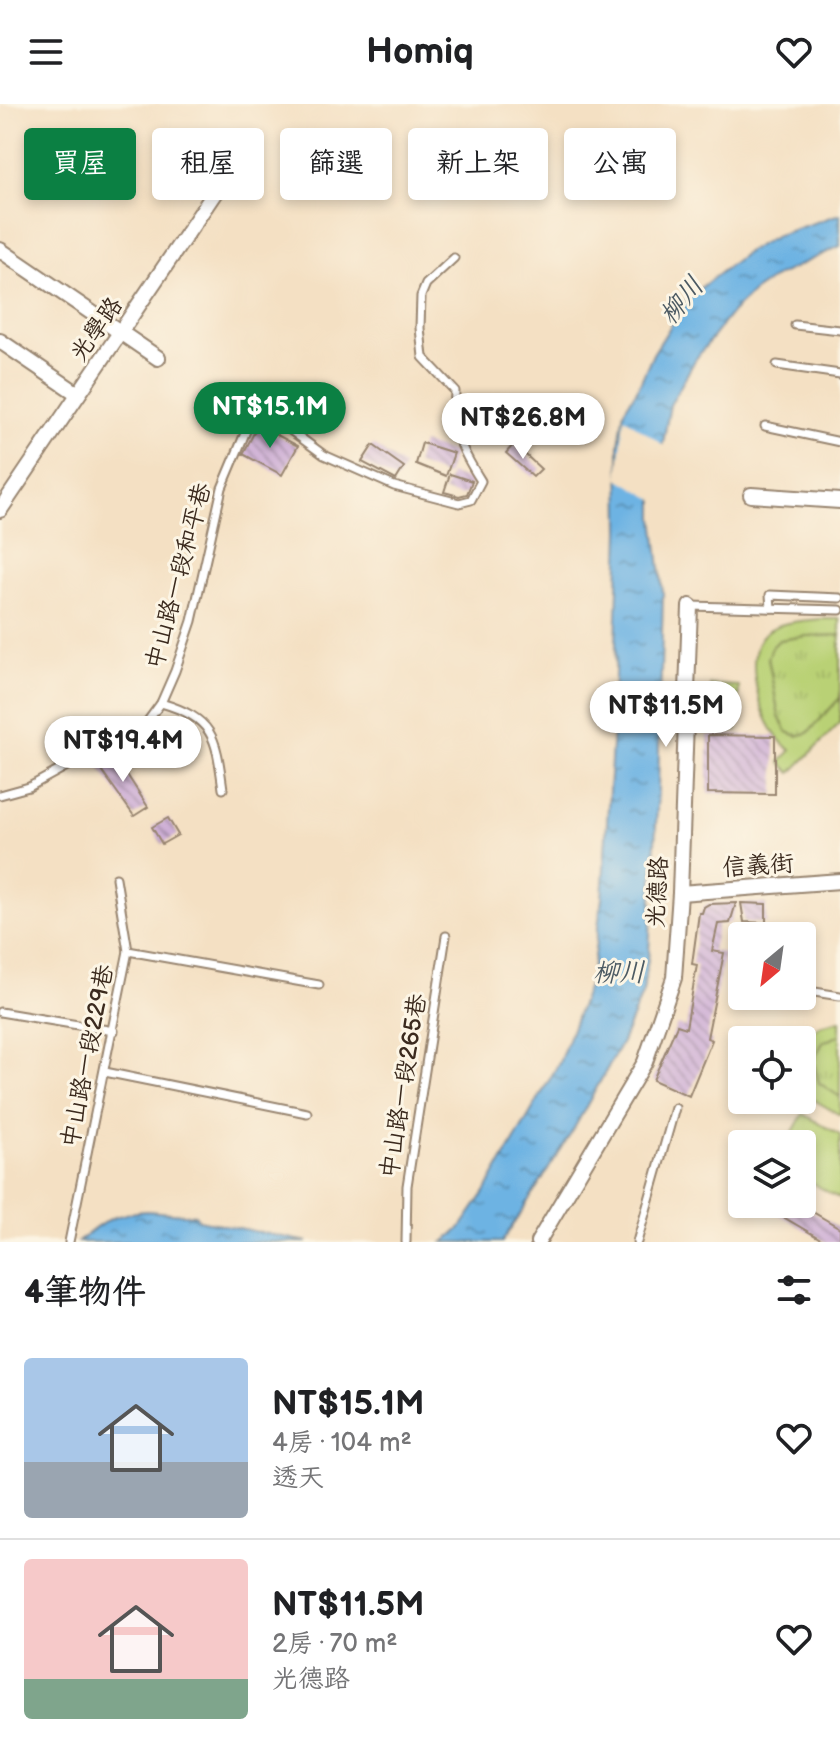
<!DOCTYPE html>
<html lang="zh-TW">
<meta charset="utf-8">
<style>
:root{--surface:#fff;--page:#f6f6f6;--text:#202124;--muted:#757577;--line:#e0e0e0;--accent:#0b8043}
body{margin:0;font-family:"Balsamiq Sans","LXGW WenKai TC",sans-serif;background:var(--page);color:var(--text);height:100vh;display:flex;flex-direction:column;font-size:30px;white-space:nowrap}
*{box-sizing:border-box;margin:0}
p{font-size:26px;color:var(--muted)}
.icon{flex:none;width:44px;height:44px;fill:none;stroke:currentColor;stroke-width:2;stroke-linecap:round;stroke-linejoin:round}
.map{position:relative;height:1138px;overflow:hidden}
.side{display:flex;flex-direction:column;background:var(--surface);flex:1}
.side>*{flex:none}
.banner{position:absolute;left:24px;top:24px;width:792px;height:72px;display:flex;gap:16px}
.needle{width:52px;rotate:209deg}
.fabs{position:absolute;left:728px;top:818px;display:grid;gap:16px}
.fabs a{display:grid;place-items:center;width:88px;height:88px;border-radius:8px;background:var(--surface);box-shadow:0 4px 12px #0003;font-size:40px}
.price{position:absolute;translate:-50% -68px;padding:0 18px;border-radius:28px;background:#fff;color:#222;font-size:26px;line-height:52px;filter:drop-shadow(0 2px 4px #0008)}
.price::after{content:'';position:absolute;left:50%;top:48px;width:24px;height:18px;margin-left:-12px;background:inherit;clip-path:polygon(0 0,100% 0,50% 100%)}
.price.on{background:var(--accent);color:#fff}
ul{padding:0;list-style:none}
li{display:flex;align-items:center;gap:24px;height:200px;padding:0 24px}
li+li{border-top:2px solid var(--line)}
li span{display:grid;place-items:center;flex:none;width:224px;height:160px;border-radius:8px;color:#555}
li>.icon{margin-inline-start:auto}
span .icon{width:96px;height:96px;fill:#fffc;stroke-width:1}
li b{font-size:34px}
h2{display:flex;justify-content:space-between;align-items:center;height:96px;padding:0 24px;font-size:34px}
.chip{padding:0 28px;border-radius:8px;background:var(--surface);box-shadow:0 4px 12px #0003;font-size:28px;line-height:72px}
.chip.on{background:var(--accent);color:#fff}
header{display:flex;justify-content:space-between;align-items:center;height:104px;padding:0 24px;background:var(--surface);font-size:36px;font-weight:700}
.map>svg:first-child{display:block}
</style>
<header><svg class="icon" aria-label="menu" viewBox="0 0 24 24"><path d="M4 6h16M4 12h16M4 18h16"/></svg>Homiq<svg class="icon" aria-label="heart" viewBox="0 0 24 24"><path d="M12 20l-8-8c-3-5 5-10 8-4 3-6 11-1 8 4z"/></svg></header>
<div class="map">
<svg width="840" height="1138" viewBox="0 0 840 1138">
<defs>
<pattern id="grass-tufts" width="24" height="20" patternUnits="userSpaceOnUse" patternTransform="scale(2)"><rect width="24" height="20" fill="#b9d175"/><path d="M3 7l-1-3M5 7V3M7 7l1-3M15 17l-1-3M17 17v-4M19 17l1-3" fill="none" stroke="#a0b465"/></pattern>
<pattern id="water-ripples" width="26" height="14" patternUnits="userSpaceOnUse" patternTransform="scale(2)"><rect width="26" height="14" fill="#6db3e3"/><path d="M2 4q2-2 4 0t4 0M15 11q2-2 4 0t4 0" fill="none" stroke="#5b92b7"/></pattern>
<pattern id="building-back-hatch" width="6" height="6" patternUnits="userSpaceOnUse" patternTransform="scale(2)"><rect width="6" height="6" fill="#ceafd6"/><path d="M-1 5l2 2M0 0l6 6M5-1l2 2" fill="none" stroke="#a88fad"/></pattern>
</defs>
<rect width="100%" height="100%" fill="#fcf5e5"/>
<filter id="ink" filterUnits="userSpaceOnUse"><feTurbulence type="fractalNoise" baseFrequency=".0125" numOctaves="2"/><feDisplacementMap in="SourceGraphic" scale="16" xChannelSelector="R" yChannelSelector="G"/><feConvolveMatrix kernelMatrix="1 2 1 2 8 2 1 2 1" color-interpolation-filters="sRGB"/></filter>
<filter id="wash" filterUnits="userSpaceOnUse"><feTurbulence type="fractalNoise" baseFrequency=".006" numOctaves="4" result="noise"/><feDisplacementMap in="SourceGraphic" scale="32" xChannelSelector="R" yChannelSelector="G"/><feGaussianBlur stdDeviation="1.8" result="paint"/><feColorMatrix in="noise" values="0 0 0 0 0 0 0 0 0 0 0 0 0 0 0 0 0 1.4 0 .05"/><feComposite in="paint" operator="in"/></filter>
<g filter="url(#wash)">
<rect width="100%" height="100%" fill="#f4e0c3"/>
<g fill="url(#grass-tufts)" stroke="#7a7e4a" stroke-width="2">
<polygon points="840,531 840,594 808,629 797,632 787,628 779,613 768,554 772,543 779,536 806,532"/>
<polygon points="840,931 840,993 819,979 813,957 823,938"/>
</g>
<g fill="#b9d175" stroke="#7a7e4a" stroke-width="2">
<path d="M 820,515 L 840,515 L 840,531 L 806,532 L 779,536 L 772,543 L 768,554 L 779,613 L 787,628 L 797,632 L 808,629 L 840,594 L 840,619 L 791,669 L 780,658 L 791,646 C 764,632 739,552 765,529 C 779,517 803,517 820,515 Z"/>
<polygon points="710,581 739,582 737,627 709,627"/>
<polygon points="840,916 840,931 823,938 813,957 819,979 840,993 840,1011 802,989 802,937 820,921"/>
<polygon points="803,1010 840,1031 840,1095 802,1073 802,1040 786,1040"/>
</g>
<g fill="url(#water-ripples)" stroke="#546e80" stroke-width="2">
<polygon points="840,110 840,142 778,171 754,187 732,208 695,256 670,301 654,387 654,414 663,489 658,686 649,848 643,888 622,938 572,1028 502,1138 444,1138 459,1126 485,1088 559,959 591,874 602,794 613,626 620,427 619,341 624,306 638,284 653,250 689,193 745,149 775,132"/>
<path d="M 147,1107 L 195,1111 L 199,1116 L 308,1138 L 78,1138 C 102,1118 114,1109 147,1107 Z"/>
</g>
<polygon fill="#f4e0c3" points="624,313 666,343 658,398 618,374"/>
<g id="blocks">
<g fill="url(#building-back-hatch)">
<polygon points="258,321 298,342 282,371 243,350"/>
<polygon points="422,339 454,349 446,372 416,360"/>
<polygon points="514,340 541,365 533,373 506,349"/>
<polygon points="373,341 404,363 396,376 362,358"/>
<polygon points="450,370 472,377 467,390 459,392 444,388"/>
<polygon points="708,631 775,632 775,690 708,689"/>
<polygon points="113,649 148,703 134,712 97,660"/>
<polygon points="168,714 178,731 162,740 152,723"/>
<polygon points="736,799 730,819 718,820 712,847 724,849 707,934 712,936 689,992 653,976 677,921 686,924 697,861 692,860 699,809 702,809 704,803 709,800"/>
<polygon points="741,799 766,800 766,819 744,818"/>
<polygon points="761,1100 799,1100 840,1124 840,1138 826,1138"/>
</g>
</g>
</g>
<g filter="url(#ink)">
<use href="#blocks" fill-opacity="0" stroke="#988570" stroke-width="2"/>
<g fill="none" stroke-linecap="round" stroke-linejoin="round">
<defs>
<g id="service">
<polyline points="795,221 840,226"/>
<polyline points="777,261 840,270"/>
<polyline points="765,322 840,338"/>
<polyline points="690,502 840,506"/>
<polyline points="771,504 770,491 840,494"/>
<path d="M 161,599 C 215,615 216,634 223,685"/>
<path d="M 0,691 L 29,683 L 147,618 L 161,599 L 175,567 L 192,517 L 222,384 L 251,315 L 263,306 L 324,351 L 394,382 L 459,399 L 471,396 L 481,377 C 459,342 453,329 455,287 L 423,253 L 420,224 L 421,192 L 426,180 L 454,154"/>
<polyline points="128,847 319,881"/>
<polyline points="802,886 840,892"/>
<polyline points="0,908 114,927"/>
<polyline points="105,968 307,1009"/>
<polyline points="69,1138 128,847 116,774"/>
<polyline points="406,1138 407,1082 446,832"/>
<polyline points="637,1138 675,1004"/>
</g>
<g id="minor">
<polyline points="0,146 158,254"/>
<polyline points="0,237 78,290"/>
<polyline points="751,391 840,397"/>
<polyline points="0,406 228,69"/>
<polyline points="680,789 840,777"/>
<polyline points="538,1138 645,958 674,874 680,789 690,502"/>
</g>
</defs>
<use href="#service" stroke="#988570" stroke-width="11"/>
<use href="#minor" stroke="#988570" stroke-width="18"/>
<use href="#service" stroke="#fff" stroke-width="7"/>
<use href="#minor" stroke="#fff" stroke-width="14"/>
</g>
</g>
<g text-anchor="middle" stroke-width="6" stroke-linejoin="round" paint-order="stroke">
<g font-size="24" fill="#3b2a1e" stroke="#fcf5e5">
<text transform="translate(96 225) rotate(-55)" y="8">光學路</text>
<text transform="translate(178 472) rotate(-75)" y="8">中山路一段和平巷</text>
<text transform="translate(758 761) rotate(-4)" y="8">信義街</text>
<text transform="translate(657 788) rotate(-87)" y="8">光德路</text>
<text transform="translate(87 952) rotate(-79)" y="8">中山路一段229巷</text>
<text transform="translate(403 982) rotate(-81)" y="8">中山路一段265巷</text>
</g>
<g font-size="26" font-style="italic" fill="#4c5a63" stroke="#fcf5e5">
<text transform="translate(681 196) rotate(-50)" y="9">柳川</text>
<text x="619" y="877">柳川</text>
</g>
</g>
</svg>
<div class="fabs">
<a><svg class="needle" viewBox="-14 -14 28 28"><path d="M0-13l5 13h-10z" fill="#e53935"/><path d="M0 13l5-13h-10z" fill="#757577"/></svg></a>
<a><svg class="icon" aria-label="locate" viewBox="0 0 24 24"><circle cx="12" cy="12" r="6"/><path d="M12 2v4M12 18v4M2 12h4M18 12h4"/></svg></a>
<a><svg class="icon" aria-label="layers" viewBox="0 0 24 24"><path d="M12 4l9 5-9 5-9-5zM3 14l9 5 9-5"/></svg></a>
</div>
<b class="price on" style="left:270px;top:346px">NT$15.1M</b>
<b class="price" style="left:523px;top:357px">NT$26.8M</b>
<b class="price" style="left:666px;top:645px">NT$11.5M</b>
<b class="price" style="left:123px;top:680px">NT$19.4M</b>
<div class="banner">
<a class="chip on">買屋</a>
<a class="chip">租屋</a>
<a class="chip">篩選</a>
<a class="chip">新上架</a>
<a class="chip">公寓</a>
</div>
</div>
<section class="side">
<h2>4筆物件<svg class="icon" aria-label="filters" viewBox="0 0 24 24"><path d="M4 7h16M4 17h16"/><circle cx="9" cy="7" r="2"/><circle cx="15" cy="17" r="2"/></svg></h2>
<ul>
<li><span style="background:linear-gradient(#a9c7e8 65%,#9aa5b1 0)"><svg class="icon" aria-label="home" viewBox="0 0 24 24"><path d="M3 11l9-7 9 7M6 9v11h12V9"/></svg></span><div><b>NT$15.1M</b><p>4房 · 104 m²</p><p>透天</p></div><svg class="icon" aria-label="heart" viewBox="0 0 24 24"><path d="M12 20l-8-8c-3-5 5-10 8-4 3-6 11-1 8 4z"/></svg></li>
<li><span style="background:linear-gradient(#f6c9c9 75%,#7fa58c 0)"><svg class="icon" aria-label="home" viewBox="0 0 24 24"><path d="M3 11l9-7 9 7M6 9v11h12V9"/></svg></span><div><b>NT$11.5M</b><p>2房 · 70 m²</p><p>光德路</p></div><svg class="icon" aria-label="heart" viewBox="0 0 24 24"><path d="M12 20l-8-8c-3-5 5-10 8-4 3-6 11-1 8 4z"/></svg></li>
</ul>
</section>
